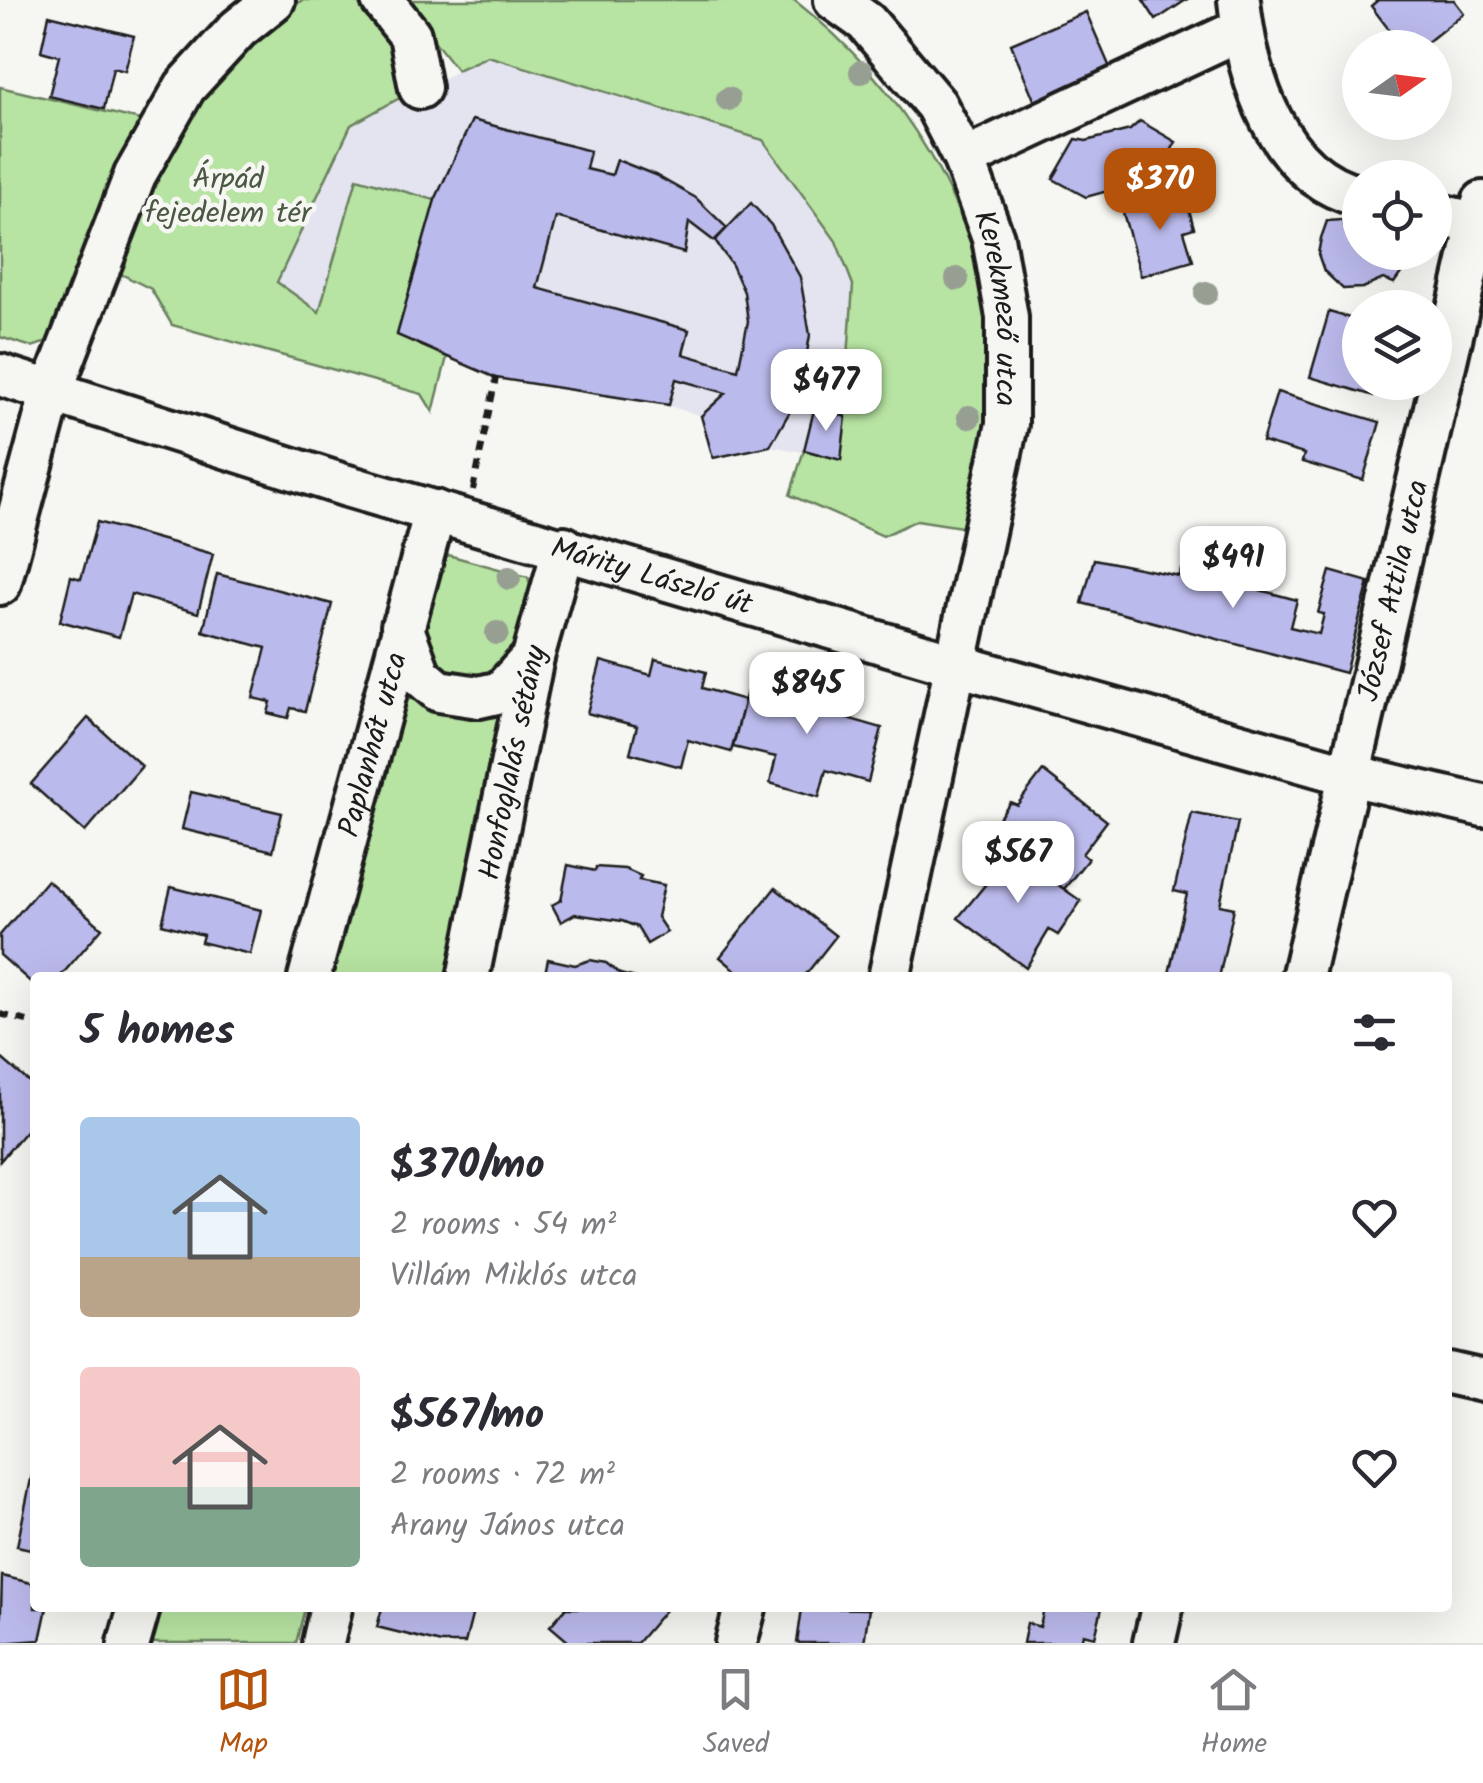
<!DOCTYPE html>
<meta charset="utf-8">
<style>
:root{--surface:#fff;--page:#f2f2f3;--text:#2b2b33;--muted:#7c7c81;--line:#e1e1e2;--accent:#b45309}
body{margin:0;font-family:Kalam,sans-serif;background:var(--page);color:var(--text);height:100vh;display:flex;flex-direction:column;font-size:38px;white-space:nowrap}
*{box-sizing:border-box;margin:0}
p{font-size:32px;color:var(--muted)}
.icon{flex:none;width:55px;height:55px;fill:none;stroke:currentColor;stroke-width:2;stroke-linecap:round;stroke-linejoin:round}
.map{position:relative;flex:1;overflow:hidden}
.details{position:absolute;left:30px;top:972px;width:1422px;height:640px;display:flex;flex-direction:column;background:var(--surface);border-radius:10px;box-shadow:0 10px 40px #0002}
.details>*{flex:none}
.needle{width:65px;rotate:76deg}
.buttons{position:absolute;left:1342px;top:30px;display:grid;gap:20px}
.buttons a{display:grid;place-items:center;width:110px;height:110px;border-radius:50%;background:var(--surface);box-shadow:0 10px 40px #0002;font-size:50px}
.price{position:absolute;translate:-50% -85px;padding:0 22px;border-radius:20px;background:#fff;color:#222;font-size:32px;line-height:65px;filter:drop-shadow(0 2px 5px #0008)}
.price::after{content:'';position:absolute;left:50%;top:60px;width:30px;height:22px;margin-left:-15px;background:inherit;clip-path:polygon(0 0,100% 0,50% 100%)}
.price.on{background:var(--accent);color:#fff}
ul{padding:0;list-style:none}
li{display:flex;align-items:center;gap:30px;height:250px;padding:0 50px}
li span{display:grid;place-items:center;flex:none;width:280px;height:200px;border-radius:10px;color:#555}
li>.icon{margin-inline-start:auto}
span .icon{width:120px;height:120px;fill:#fffc;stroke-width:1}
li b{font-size:42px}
h2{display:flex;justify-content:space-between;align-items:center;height:120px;padding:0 50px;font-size:42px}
.dock{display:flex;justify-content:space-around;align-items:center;height:140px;border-top:2px solid var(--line);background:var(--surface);font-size:28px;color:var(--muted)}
.dock a{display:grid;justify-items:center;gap:5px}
.dock .on{color:var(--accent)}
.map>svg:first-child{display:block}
</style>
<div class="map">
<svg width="1483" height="1643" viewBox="0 0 1483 1643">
<rect width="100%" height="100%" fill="#f6f6f2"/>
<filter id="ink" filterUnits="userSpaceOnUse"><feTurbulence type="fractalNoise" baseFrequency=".01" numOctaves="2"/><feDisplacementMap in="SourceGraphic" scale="20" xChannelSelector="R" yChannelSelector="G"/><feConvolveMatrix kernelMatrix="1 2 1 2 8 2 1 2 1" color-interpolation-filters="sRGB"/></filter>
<g filter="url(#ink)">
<polygon fill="#e4e4f0" points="487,56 763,140 836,241 853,285 841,460 771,446 713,458 701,416 666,405 496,378 397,335 319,313 277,282 351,125"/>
<g fill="#b7e4a2" stroke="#6a805f" stroke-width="2.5">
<polygon points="302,0 362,0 396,45 405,95 351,125 277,282 319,312 357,178 435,200 397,334 447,357 433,412 422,394 172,325 151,289 109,268 155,158 238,48"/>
<path d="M 402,0 L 794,0 C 899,82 983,210 990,347 C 993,409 980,468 968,528 L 917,520 L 883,536 L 790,495 L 804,450 L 841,460 L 853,285 L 836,241 L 763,140 L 488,56 L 457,70 Z"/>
<polygon points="0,87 149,122 50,341 32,347 0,337"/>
<path d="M 448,555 L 528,577 C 538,605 528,661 498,676 C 487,682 464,679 451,679 L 418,648 L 433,571 Z"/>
<polygon points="410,672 510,700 449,977 328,978"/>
<polygon points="158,1608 305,1608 296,1643 148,1643"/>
</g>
<g fill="#bbbaec" stroke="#1c1c1c" stroke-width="2.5">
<polygon points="1143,0 1186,0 1156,20"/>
<polygon points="1378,0 1454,0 1464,13 1420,48 1380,48 1375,41 1390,31 1371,6"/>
<polygon points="1086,12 1111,70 1035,102 1011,44"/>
<polygon points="49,15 134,36 125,71 113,68 104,109 49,96 59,56 41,51"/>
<polygon points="472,120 590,151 586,169 612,175 617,160 655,175 696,198 727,228 714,241 689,222 684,253 556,217 537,288 689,330 683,354 738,370 748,321 744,292 732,265 715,241 751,203 771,225 800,277 810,335 800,394 770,446 713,458 701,416 726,393 676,379 669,405 496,378 397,335 435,200"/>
<polygon points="1140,121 1176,142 1156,178 1086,197 1053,179 1076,139 1086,141 1130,130"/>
<polygon points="1184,191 1194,228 1184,231 1193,261 1141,276 1122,209"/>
<polygon points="1341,220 1346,229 1360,228 1360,252 1406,252 1404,269 1394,283 1383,279 1363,288 1343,289 1324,271 1318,254 1321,238 1327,221"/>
<polygon points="1329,312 1360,321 1360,382 1378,382 1374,396 1310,377"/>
<polygon points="1277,392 1380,422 1363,480 1302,462 1304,454 1262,442"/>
<polygon points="815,406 846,417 841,460 804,450"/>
<polygon points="97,522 213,554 198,613 131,594 119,637 60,621 71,576 81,579"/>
<polygon points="1094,559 1179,576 1181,569 1297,600 1290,627 1319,634 1324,614 1318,613 1330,571 1369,582 1345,673 1082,603"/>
<polygon points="217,574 332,604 305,711 291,708 288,718 268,713 271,702 253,698 266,648 203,631"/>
<polygon points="655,659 706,672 702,688 745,700 731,752 688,740 681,767 630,753 637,726 587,713 601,661 651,675"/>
<polygon points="797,680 846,693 840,716 882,728 868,782 826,770 819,797 770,783 776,757 733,747 747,691 790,703"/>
<polygon points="88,718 142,766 85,832 31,784"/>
<polygon points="1043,771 1107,821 1082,854 1088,859 1064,889 988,834 1010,802 1017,805"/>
<polygon points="191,792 282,813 273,851 182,829"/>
<polygon points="1192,813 1238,822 1220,905 1234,908 1219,978 1168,978 1187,894 1174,891"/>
<polygon points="1001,845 1081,901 1058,935 1049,930 1026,968 958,918 985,885 975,878"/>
<polygon points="568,865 595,871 596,867 625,869 641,876 639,880 664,885 657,917 667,932 647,944 637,927 622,921 575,914 561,922 552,905 561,900"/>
<polygon points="47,880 102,928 59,978 35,978 35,986 0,955 0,935"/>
<polygon points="171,887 261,910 250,954 201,942 203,935 162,924"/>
<polygon points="775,888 836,936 803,978 745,978 720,957"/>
<polygon points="548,959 575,965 590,960 606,963 620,974 636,978 544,978"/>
<polygon points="0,1057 35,1087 35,1120 0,1161"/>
<polygon points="35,1460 35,1550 17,1546"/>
<polygon points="2,1576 35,1584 35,1608 47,1608 40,1640 0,1643"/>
<polygon points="382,1608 474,1608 465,1643 441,1643 377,1627"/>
<polygon points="566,1608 664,1608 666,1609 637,1643 570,1643 550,1626"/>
<polygon points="802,1608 869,1609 864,1643 797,1643"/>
<polygon points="1044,1608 1102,1608 1095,1637 1083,1634 1081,1643 1023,1643 1027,1623 1040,1627"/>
</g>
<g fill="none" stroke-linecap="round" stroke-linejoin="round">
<defs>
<g id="minor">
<polyline points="382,0 410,35 420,88"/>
<path id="s1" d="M 835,0 L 866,22 L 936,105 L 964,159 L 993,238 L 1007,317 L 1007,424 L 889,978"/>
<path d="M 1239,0 C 1247,77 1276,176 1360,196"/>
<polyline points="964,159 1242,29"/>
<polyline points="1435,214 1479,224"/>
<path id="s2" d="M 0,375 L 344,485 L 957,665 L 1346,774 L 1483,806"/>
<polyline points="0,584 52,390 135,175 185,87 238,29 274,0"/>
<polyline points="402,626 420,675 439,691 479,697 501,692 533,657"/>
<path id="s3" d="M 309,978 L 435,511"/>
<path id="s4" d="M 468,978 L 533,657 L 564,547"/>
<path id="s5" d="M 1302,978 L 1483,202"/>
<polyline points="1448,1373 1483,1381"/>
<polyline points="129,1643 139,1608"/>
<polyline points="323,1643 331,1608"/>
<polyline points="736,1643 745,1608"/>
<polyline points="1154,1643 1162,1608"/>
</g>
</defs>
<use href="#minor" stroke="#1c1c1c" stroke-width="48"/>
<g stroke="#1c1c1c" stroke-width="6" stroke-dasharray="10 8" stroke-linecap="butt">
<polyline points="473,490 496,378"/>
<polyline points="0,1014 35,1023"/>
</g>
<use href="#minor" stroke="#f6f6f2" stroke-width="40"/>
</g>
<g fill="#979f92">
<circle cx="861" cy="72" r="12"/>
<circle cx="728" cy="99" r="12"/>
<circle cx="957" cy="279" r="12"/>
<circle cx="1206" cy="293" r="12"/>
<circle cx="969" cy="417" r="12"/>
<circle cx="509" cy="578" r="12"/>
<circle cx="497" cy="633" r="12"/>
</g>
</g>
<g text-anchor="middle" stroke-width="9" stroke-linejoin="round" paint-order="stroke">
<g font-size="30" fill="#4a5844" stroke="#f6f6f2">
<text x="228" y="188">Árpád<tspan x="228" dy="34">fejedelem tér</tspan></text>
</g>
<g font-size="30" fill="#1c1c1c" stroke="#f6f6f2">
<text dy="10" stroke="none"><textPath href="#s1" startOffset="362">Kerekmező utca</textPath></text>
<text dy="10" stroke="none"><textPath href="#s2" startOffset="682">Márity László út</textPath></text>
<text dy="10" stroke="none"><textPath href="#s5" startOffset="398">József Attila utca</textPath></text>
<text dy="10" stroke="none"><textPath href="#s3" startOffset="242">Paplanhát utca</textPath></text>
<text dy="10" stroke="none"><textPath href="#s4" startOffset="220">Honfoglalás sétány</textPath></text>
</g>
</g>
</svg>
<div class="buttons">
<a><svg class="needle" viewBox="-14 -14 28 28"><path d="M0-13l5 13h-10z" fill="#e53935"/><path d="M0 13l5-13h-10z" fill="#7c7c81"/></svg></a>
<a><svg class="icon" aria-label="locate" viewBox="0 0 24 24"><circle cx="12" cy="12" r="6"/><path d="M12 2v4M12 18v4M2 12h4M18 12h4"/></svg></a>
<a><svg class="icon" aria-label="layers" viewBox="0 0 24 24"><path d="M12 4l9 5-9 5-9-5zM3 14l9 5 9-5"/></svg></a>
</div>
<b class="price on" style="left:1160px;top:233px">$370</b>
<b class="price" style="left:826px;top:434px">$477</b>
<b class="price" style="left:1233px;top:611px">$491</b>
<b class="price" style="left:807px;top:737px">$845</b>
<b class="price" style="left:1018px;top:906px">$567</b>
<section class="details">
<h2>5 homes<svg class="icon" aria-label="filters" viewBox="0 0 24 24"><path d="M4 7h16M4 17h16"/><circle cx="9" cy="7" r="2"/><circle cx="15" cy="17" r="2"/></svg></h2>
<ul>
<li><span style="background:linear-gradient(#a9c7e8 70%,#b9a48a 0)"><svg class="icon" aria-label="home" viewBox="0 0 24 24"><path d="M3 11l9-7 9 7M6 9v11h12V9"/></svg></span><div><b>$370/mo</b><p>2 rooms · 54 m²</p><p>Villám Miklós utca</p></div><svg class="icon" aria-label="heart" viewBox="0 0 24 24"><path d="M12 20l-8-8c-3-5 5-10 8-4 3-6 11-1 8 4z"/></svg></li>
<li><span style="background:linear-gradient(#f6c9c9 60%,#7fa58c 0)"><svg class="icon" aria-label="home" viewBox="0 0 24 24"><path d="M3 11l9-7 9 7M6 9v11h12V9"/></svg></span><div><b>$567/mo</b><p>2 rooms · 72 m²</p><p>Arany János utca</p></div><svg class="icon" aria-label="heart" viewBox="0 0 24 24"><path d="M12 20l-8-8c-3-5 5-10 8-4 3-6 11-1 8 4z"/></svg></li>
</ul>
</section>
</div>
<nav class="dock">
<a class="on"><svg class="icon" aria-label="map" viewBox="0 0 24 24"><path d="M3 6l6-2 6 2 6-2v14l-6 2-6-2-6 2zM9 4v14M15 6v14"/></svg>Map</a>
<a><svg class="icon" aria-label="saved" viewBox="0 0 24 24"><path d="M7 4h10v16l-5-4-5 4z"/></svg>Saved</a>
<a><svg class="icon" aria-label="home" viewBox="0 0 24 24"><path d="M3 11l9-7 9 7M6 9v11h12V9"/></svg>Home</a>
</nav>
